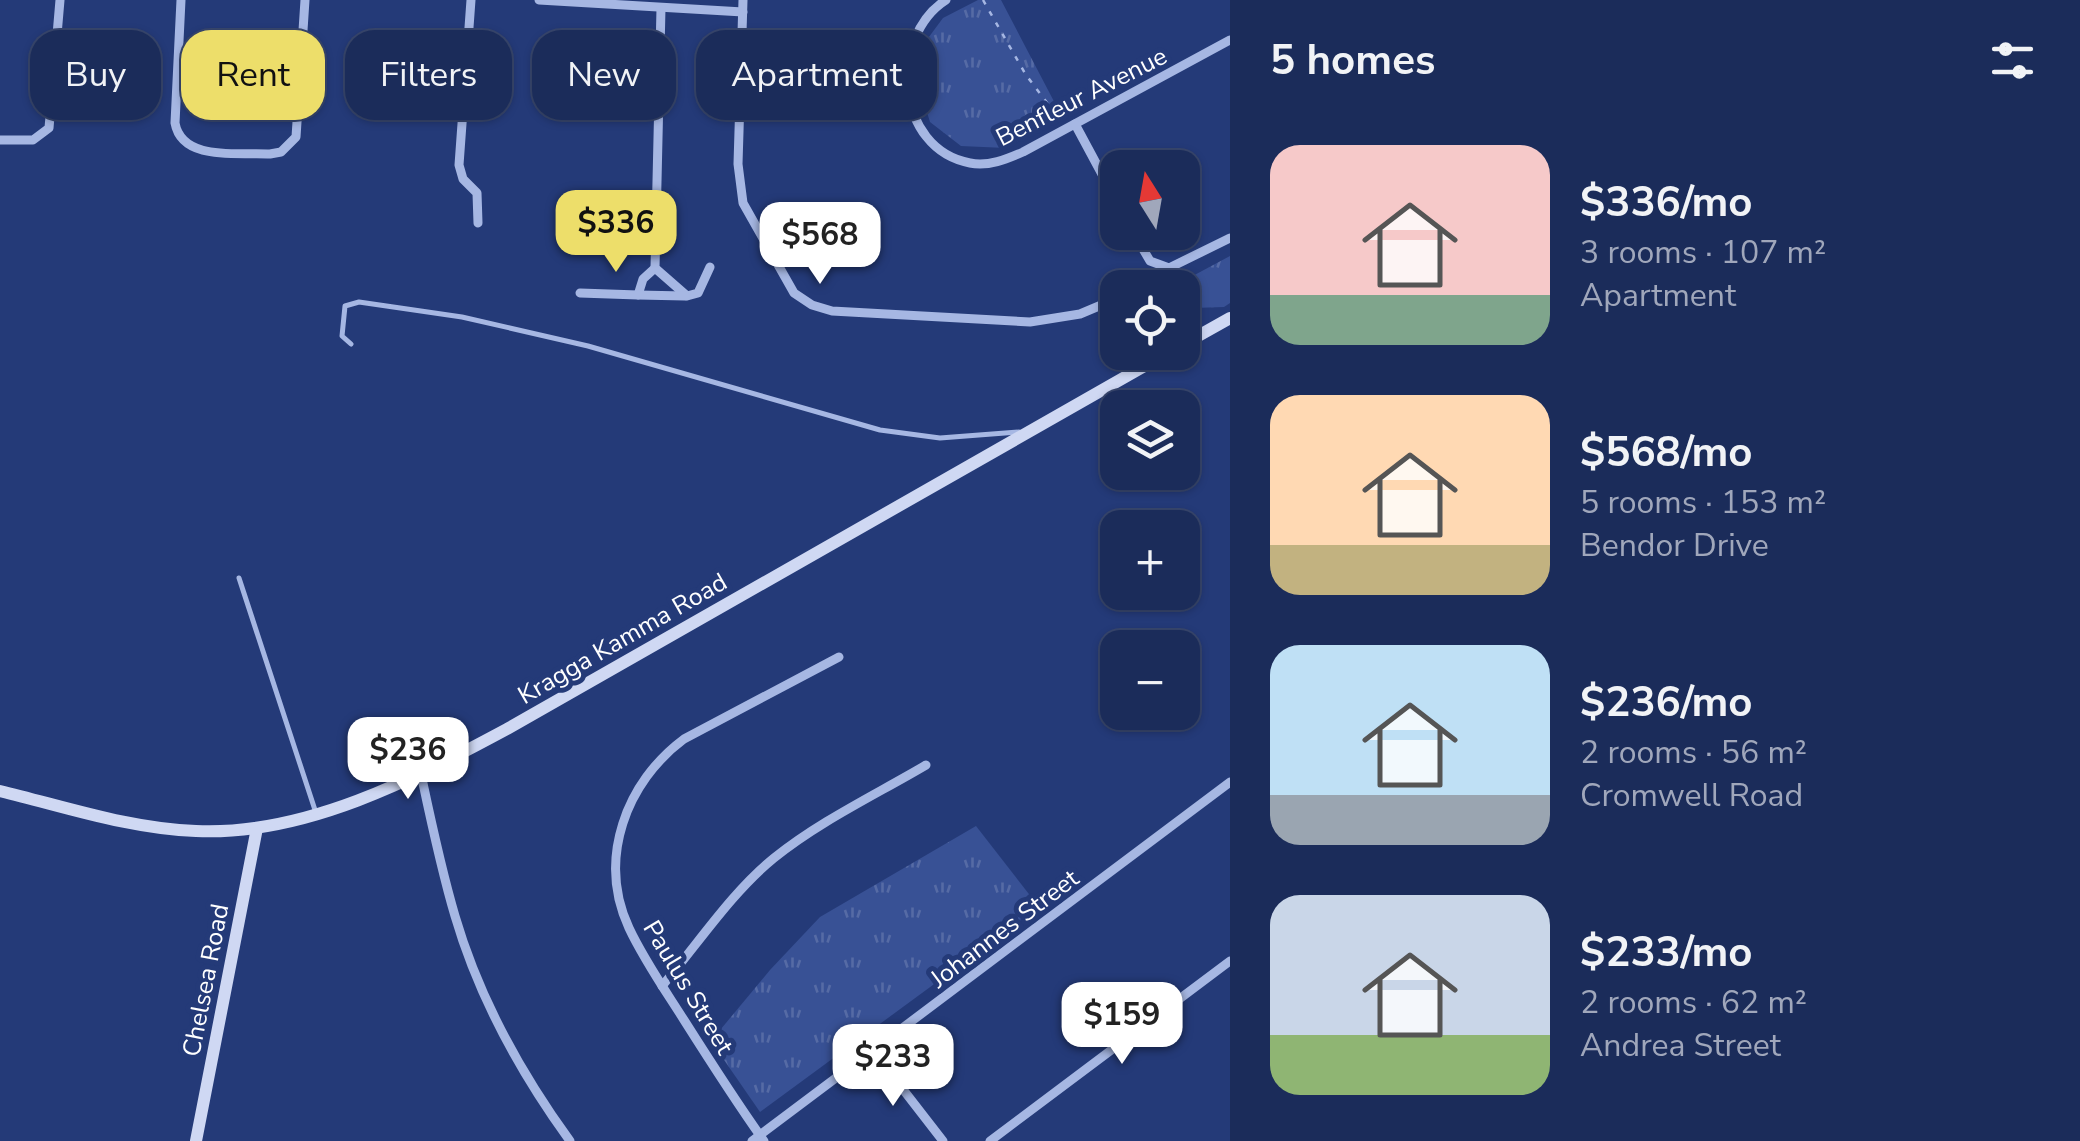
<!DOCTYPE html>
<meta charset="utf-8">
<style>
:root{--surface:#1b2c5a;--page:#283863;--text:#f1f3f6;--muted:#a0a7bb;--line:#394870;--accent:#edde6a}
body{margin:0;font-family:"Nunito Sans",sans-serif;background:var(--page);color:var(--text);height:100vh;display:flex;flex-direction:column;font-size:38px;white-space:nowrap}
*{box-sizing:border-box;margin:0}
p{font-size:32px;color:var(--muted)}
.icon{flex:none;width:55px;height:55px;fill:none;stroke:currentColor;stroke-width:2;stroke-linecap:round;stroke-linejoin:round}
.map{position:relative;flex:1;overflow:hidden}
.panel{display:flex;flex-direction:column;background:var(--surface);width:850px}
.panel>*{flex:none}
.hud{position:absolute;left:30px;top:30px;width:950px;height:90px;display:flex;gap:20px}
.needle{width:65px;rotate:349deg}
.fabs{position:absolute;left:1100px;top:150px;display:grid;gap:20px}
.fabs a{display:grid;place-items:center;width:100px;height:100px;border-radius:20px;background:var(--surface);box-shadow:0 2px 8px #0004,0 0 0 2px var(--line);font-size:50px}
.price{position:absolute;translate:-50% -85px;padding:0 22px;border-radius:20px;background:#fff;color:#222;font-size:32px;line-height:65px;filter:drop-shadow(0 2px 5px #0008)}
.price::after{content:'';position:absolute;left:50%;top:60px;width:30px;height:22px;margin-left:-15px;background:inherit;clip-path:polygon(0 0,100% 0,50% 100%)}
.price.active{background:var(--accent);color:#111}
ul{padding:0;list-style:none}
li{display:flex;align-items:center;gap:30px;height:250px;padding:0 40px}
li span{display:grid;place-items:center;flex:none;width:280px;height:200px;border-radius:30px;color:#555}
li>.icon{margin-inline-start:auto}
span .icon{width:120px;height:120px;fill:#fffc;stroke-width:1}
li b{font-size:42px}
h2{display:flex;justify-content:space-between;align-items:center;height:120px;padding:0 40px;font-size:42px}
.tag{padding:0 35px;border-radius:30px;background:var(--surface);box-shadow:0 2px 8px #0004,0 0 0 2px var(--line);font-size:35px;line-height:90px}
.tag.active{background:var(--accent);color:#111}
main{display:flex;flex:1;min-height:0}
.map>svg:first-child{display:block}
</style>
<main>
<div class="map">
<svg width="1230" height="1141" viewBox="0 0 1230 1141">
<defs>
<pattern id="park-tufts" width="24" height="20" patternUnits="userSpaceOnUse" patternTransform="scale(2.5)"><rect width="24" height="20" fill="#385195"/><path d="M3 7l-1-3M5 7V3M7 7l1-3M15 17l-1-3M17 17v-4M19 17l1-3" fill="none" stroke="#566ba5"/></pattern>
</defs>
<rect width="100%" height="100%" fill="#243a78"/>
<g fill="url(#park-tufts)">
<polygon points="978,0 1001,0 1060,113 1053,117 1054,120 1006,148 961,146 930,122 917,80 923,45 943,18"/>
<polygon points="1230,256 1230,303 1224,307 1192,308 1183,296 1182,288 1174,286"/>
<polygon points="976,826 1039,907 760,1112 711,1041 770,970 820,917"/>
</g>
<g fill="none" stroke-linecap="round" stroke-linejoin="round">
<polyline stroke="#a6b7e3" stroke-width="2.5" stroke-dasharray="5 8" stroke-linecap="butt" points="983,0 1026,75 1060,120"/>
<g stroke="#a6b7e3" stroke-width="5">
<polyline points="351,344 342,336 345,306 359,302 462,317 588,346 880,430 940,438 1019,432"/>
<polyline points="239,578 315,810"/>
</g>
<g stroke="#a6b7e3" stroke-width="9">
<path d="M 181,0 L 175,123 C 182,162 239,152 270,154 L 281,152 L 296,137 L 305,0"/>
<polyline points="471,0 459,165 463,179 477,193 478,223"/>
<polyline points="539,0 743,12"/>
<polyline points="743,0 738,164 743,203 794,293 812,305 832,311 1030,322 1080,314 1118,298"/>
<path d="M 946,0 C 888,37 895,149 970,163 C 988,167 1007,159 1023,152 L 1230,40"/>
<polyline points="661,8 655,268 687,296 698,293 710,267"/>
<polyline points="1075,124 1118,204"/>
<polyline points="0,140 33,140 49,128 60,0"/>
<polyline points="1133,232 1150,261 1169,268 1230,238"/>
<polyline points="580,293 638,295 643,279 655,268"/>
<polyline points="638,295 685,296"/>
<polyline points="1182,324 1191,340"/>
<path d="M 421,774 C 431,821 441,869 455,916 C 479,998 520,1072 570,1141"/>
<path d="M 662,986 C 698,944 731,893 774,858 C 820,821 875,795 926,765"/>
<polyline points="874,1052 943,1141"/>
<polyline points="752,1141 1230,782"/>
<path d="M 764,1141 C 736,1102 710,1061 684,1020 C 665,990 644,960 629,928 C 597,859 626,782 684,739 L 839,657"/>
<polyline points="990,1141 1230,961"/>
</g>
<g stroke="#cfd8f3" stroke-width="12">
<polyline points="1182,345 1230,318"/>
<path d="M 0,791 C 63,806 130,829 196,831 C 305,836 414,779 507,729 L 1169,352"/>
<polyline points="196,1141 257,828"/>
</g>
</g>
<g text-anchor="middle" stroke-width="10" stroke-linejoin="round" paint-order="stroke">
<g font-size="25" fill="#fff" stroke="#243a78">
<text transform="translate(1081 96) rotate(-27)" y="9">Benfleur Avenue</text>
<text transform="translate(622 638) rotate(-30)" y="9">Kragga Kamma Road</text>
<text transform="translate(1004 928) rotate(-37)" y="9">Johannes Street</text>
<text transform="translate(205 980) rotate(-79)" y="9">Chelsea Road</text>
<text transform="translate(689 987) rotate(59)" y="9">Paulus Street</text>
</g>
</g>
</svg>
<div class="fabs">
<a><svg class="needle" viewBox="-14 -14 28 28"><path d="M0-13l5 13h-10z" fill="#e53935"/><path d="M0 13l5-13h-10z" fill="#a0a7bb"/></svg></a>
<a><svg class="icon" aria-label="locate" viewBox="0 0 24 24"><circle cx="12" cy="12" r="6"/><path d="M12 2v4M12 18v4M2 12h4M18 12h4"/></svg></a>
<a><svg class="icon" aria-label="layers" viewBox="0 0 24 24"><path d="M12 4l9 5-9 5-9-5zM3 14l9 5 9-5"/></svg></a>
<a>+</a>
<a>−</a>
</div>
<b class="price active" style="left:616px;top:275px">$336</b>
<b class="price" style="left:820px;top:287px">$568</b>
<b class="price" style="left:408px;top:802px">$236</b>
<b class="price" style="left:1122px;top:1067px">$159</b>
<b class="price" style="left:893px;top:1109px">$233</b>
<div class="hud">
<a class="tag">Buy</a>
<a class="tag active">Rent</a>
<a class="tag">Filters</a>
<a class="tag">New</a>
<a class="tag">Apartment</a>
</div>
</div>
<section class="panel">
<h2>5 homes<svg class="icon" aria-label="filters" viewBox="0 0 24 24"><path d="M4 7h16M4 17h16"/><circle cx="9" cy="7" r="2"/><circle cx="15" cy="17" r="2"/></svg></h2>
<ul>
<li><span style="background:linear-gradient(#f6c9c9 75%,#7fa58c 0)"><svg class="icon" aria-label="home" viewBox="0 0 24 24"><path d="M3 11l9-7 9 7M6 9v11h12V9"/></svg></span><div><b>$336/mo</b><p>3 rooms · 107 m²</p><p>Apartment</p></div></li>
<li><span style="background:linear-gradient(#ffd9b3 75%,#c2b280 0)"><svg class="icon" aria-label="home" viewBox="0 0 24 24"><path d="M3 11l9-7 9 7M6 9v11h12V9"/></svg></span><div><b>$568/mo</b><p>5 rooms · 153 m²</p><p>Bendor Drive</p></div></li>
<li><span style="background:linear-gradient(#bfe0f5 75%,#9aa5b1 0)"><svg class="icon" aria-label="home" viewBox="0 0 24 24"><path d="M3 11l9-7 9 7M6 9v11h12V9"/></svg></span><div><b>$236/mo</b><p>2 rooms · 56 m²</p><p>Cromwell Road</p></div></li>
<li><span style="background:linear-gradient(#c9d6e8 70%,#8fb573 0)"><svg class="icon" aria-label="home" viewBox="0 0 24 24"><path d="M3 11l9-7 9 7M6 9v11h12V9"/></svg></span><div><b>$233/mo</b><p>2 rooms · 62 m²</p><p>Andrea Street</p></div></li>
</ul>
</section>
</main>
